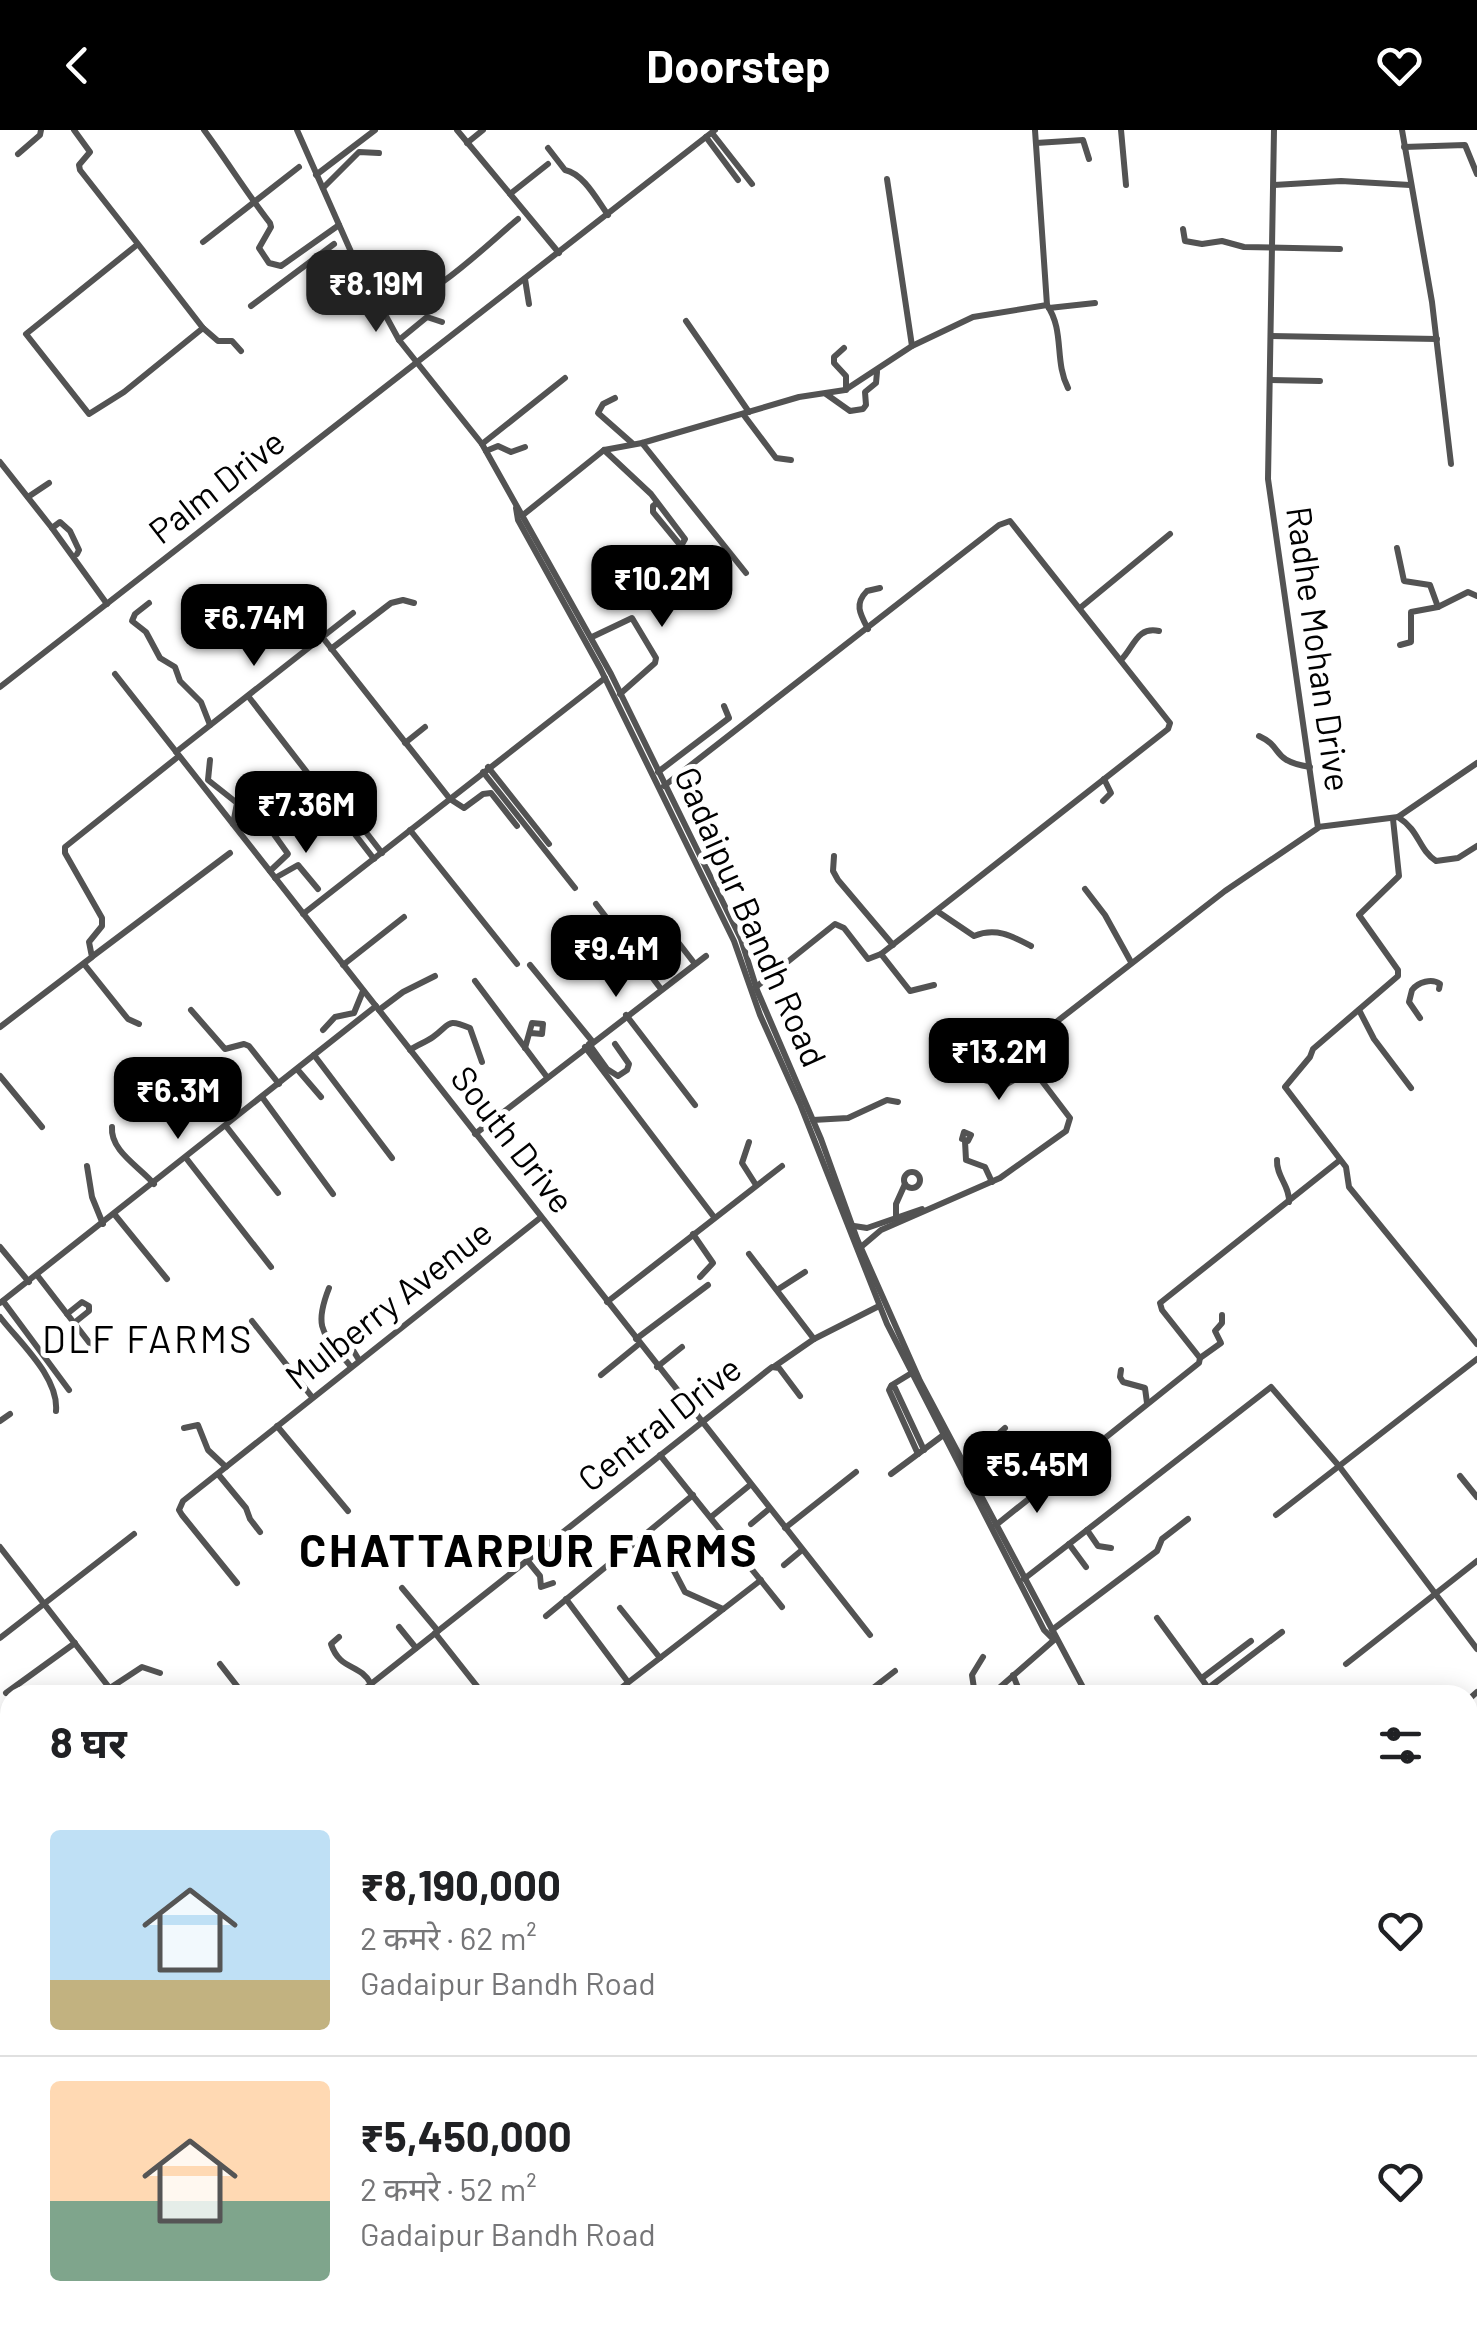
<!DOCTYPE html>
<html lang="hi">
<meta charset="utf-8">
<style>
:root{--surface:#fff;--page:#f2f2f2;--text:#202124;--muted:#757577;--line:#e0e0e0;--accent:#000}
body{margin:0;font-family:Barlow,"Noto Sans Devanagari",sans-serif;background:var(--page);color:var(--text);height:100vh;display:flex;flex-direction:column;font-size:38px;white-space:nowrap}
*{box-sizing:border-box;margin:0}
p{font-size:32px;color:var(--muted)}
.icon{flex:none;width:55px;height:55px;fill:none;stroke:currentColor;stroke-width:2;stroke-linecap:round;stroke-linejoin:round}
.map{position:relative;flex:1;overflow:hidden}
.details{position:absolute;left:0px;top:1555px;width:1478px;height:642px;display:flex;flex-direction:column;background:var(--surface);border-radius:30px 30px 0 0;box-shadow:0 5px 25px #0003}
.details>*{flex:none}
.price{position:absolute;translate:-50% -85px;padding:0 22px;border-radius:20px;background:var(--accent);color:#fff;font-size:32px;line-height:65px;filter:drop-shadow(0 2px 5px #0008)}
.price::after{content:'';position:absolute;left:50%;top:60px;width:30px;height:22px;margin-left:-15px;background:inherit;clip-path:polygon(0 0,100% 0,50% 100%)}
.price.current{background:#222;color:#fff}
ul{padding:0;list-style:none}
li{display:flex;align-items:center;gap:30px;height:250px;padding:0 50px}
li+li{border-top:2px solid var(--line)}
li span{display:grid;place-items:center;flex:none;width:280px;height:200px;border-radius:10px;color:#555}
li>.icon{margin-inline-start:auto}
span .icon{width:120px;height:120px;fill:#fffc;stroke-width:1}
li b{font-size:42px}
h2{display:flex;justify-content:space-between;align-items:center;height:120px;padding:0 50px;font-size:42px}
header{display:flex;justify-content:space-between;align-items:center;height:130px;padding:0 50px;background:var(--accent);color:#fff;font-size:45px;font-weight:700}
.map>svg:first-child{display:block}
</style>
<header><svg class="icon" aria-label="back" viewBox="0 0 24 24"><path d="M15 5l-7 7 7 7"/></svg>Doorstep<svg class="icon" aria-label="heart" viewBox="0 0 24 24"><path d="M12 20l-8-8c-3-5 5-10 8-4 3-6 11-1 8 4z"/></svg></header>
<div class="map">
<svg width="1477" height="2197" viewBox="0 0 1477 2197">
<rect width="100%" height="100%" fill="#fff"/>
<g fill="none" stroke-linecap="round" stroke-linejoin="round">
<circle stroke="#d9d9d9" stroke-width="6" stroke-dasharray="6 3" stroke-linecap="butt" cx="408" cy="136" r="9"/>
<g stroke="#535353" stroke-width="6">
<polyline points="74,0 90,22 79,35 80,40 138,114 26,204 89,284 124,262 203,198 138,114"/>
<path d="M 204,0 C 227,31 246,62 270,93 L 271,97 L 259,118 L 269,133 L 281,136 L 339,95"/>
<polyline points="297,0 352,124 399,210 482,314 611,544 741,809 757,860 821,1009 857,1109 920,1251 1087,1565"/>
<polyline points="457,0 559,123"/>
<polyline points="1121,0 1126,55"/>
<polyline points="1402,0 1432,172 1451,334"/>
<polyline points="712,3 752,54"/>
<polyline points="706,7 738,50"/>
<polyline points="467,13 483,0"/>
<polyline points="1036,13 1083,10 1089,29"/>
<polyline points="1404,17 1465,15 1477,44"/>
<path d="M 548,18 L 565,40 C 584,44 597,70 608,85"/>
<polyline points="18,24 40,5 41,0"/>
<polyline points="316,45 375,0"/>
<polyline points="887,49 912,216"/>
<polyline points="1274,55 1341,51 1410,55"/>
<polyline points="323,58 359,22 379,23"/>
<polyline points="510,64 548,34"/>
<polyline points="1183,99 1185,111 1202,114 1222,111 1244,117 1340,119"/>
<polyline points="203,112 299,37"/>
<path d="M 380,134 C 374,150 378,164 393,174 C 425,177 492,110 518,89"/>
<polyline points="360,138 401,131"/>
<polyline points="525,149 529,174"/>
<path d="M 1047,175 C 1065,201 1054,231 1068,258"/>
<polyline points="251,176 334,114"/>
<polyline points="1049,178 1095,173"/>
<polyline points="686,191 749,282"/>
<polyline points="203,198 218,211 232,211 241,221"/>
<polyline points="1271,206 1437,209"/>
<polyline points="399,210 427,187 442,192"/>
<polyline points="844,218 834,227 834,233 846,246 846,260"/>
<polyline points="1270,250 1320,251"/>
<polyline points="826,264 850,281 863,279 866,275 865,262 876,253 877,242"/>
<polyline points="615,268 603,274 598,283 632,313"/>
<polyline points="743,284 776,328 791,330"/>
<polyline points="642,313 746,443"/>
<polyline points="482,314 565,248"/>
<polyline points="604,320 651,364 685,409 681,416"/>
<polyline points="486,321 498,316 511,322 525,317"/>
<polyline points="0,332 52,398 60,392 70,401 79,420 77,424"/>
<polyline points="28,367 49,353"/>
<polyline points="657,373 653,376 653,382 681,416"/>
<polyline points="516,378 518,390 600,538 734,811 760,885 800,974 887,1194 1044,1500 1054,1510"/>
<polyline points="523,385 604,320 642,313 799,267 845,260 912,216 973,187 1047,175 1035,0"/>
<polyline points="52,398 107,474"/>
<polyline points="1397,418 1404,451 1430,455 1438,477"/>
<polyline points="149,473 135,484 132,491 146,502 160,528 175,537 180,551 201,572 210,595"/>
<polyline points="1080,478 1170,404"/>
<path d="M 868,499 C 860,484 854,474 867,461 L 880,458"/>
<polyline points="592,507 632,488 656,528 655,533 620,564"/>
<polyline points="323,508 450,669 464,678 483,664 491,663 517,696"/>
<polyline points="1400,515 1411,512 1411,482 1438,477 1468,462 1477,466"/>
<polyline points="331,519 391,473 403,470 414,473"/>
<path d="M 1121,530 C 1134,517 1137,496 1159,501"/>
<polyline points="115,544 870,1505"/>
<polyline points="0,557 715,0"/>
<polyline points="248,566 374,729"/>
<path d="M 1259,606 C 1285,618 1269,630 1310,637"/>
<polyline points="405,613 425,597"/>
<polyline points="176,622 353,483"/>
<polyline points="210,630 208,650 237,673 233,694"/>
<polyline points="488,637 549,714"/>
<polyline points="483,642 575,758"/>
<polyline points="658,642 729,588 724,576"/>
<polyline points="664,656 999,395 1010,391 1170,593 1168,599 881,824 868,829 844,798 835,794 756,857"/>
<polyline points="1103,671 1111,663 1104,649"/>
<path d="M 1398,687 C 1420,701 1418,719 1436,731 L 1458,728 L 1477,716"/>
<polyline points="355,688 382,723"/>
<polyline points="1393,689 1399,746 1359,785 1398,840 1398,846 1313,919 1310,927 1285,957 1346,1037 1349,1057 1477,1214"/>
<polyline points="1318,697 1398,687 1477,633"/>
<polyline points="410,700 517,834"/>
<polyline points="834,726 833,741 838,750 893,815"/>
<polyline points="270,741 288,724 273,703"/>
<polyline points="275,748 298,735 318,759"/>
<polyline points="1085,759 1105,785 1131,832"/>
<polyline points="596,774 661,859"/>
<path d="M 937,781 L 974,806 C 996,797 1012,806 1031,816"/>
<polyline points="303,784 605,548"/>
<polyline points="667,798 695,834"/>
<polyline points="881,824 910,861 934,855"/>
<polyline points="93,826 230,723"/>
<polyline points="84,834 128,889 139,894"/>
<polyline points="343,835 404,787"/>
<polyline points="530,835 592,911"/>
<polyline points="475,851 547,947"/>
<polyline points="191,880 225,919 244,914 249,916 279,954"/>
<polyline points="379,880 403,862 435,846"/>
<polyline points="1359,880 1374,909 1411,958"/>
<polyline points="626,885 695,975"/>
<path d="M 1420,888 L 1409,872 L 1412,860 C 1418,852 1432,848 1440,854 L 1439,859"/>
<polyline points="0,897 92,827 89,812 102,796 102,788 65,723 65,717 179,626"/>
<polyline points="323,900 335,887 354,883 363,861"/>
<polyline points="589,914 607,939 618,946 627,940 629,934 615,914"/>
<polyline points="585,917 714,1087"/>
<polyline points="525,918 532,893 543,894 542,904 531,903"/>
<path d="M 410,920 C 417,915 426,912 433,907 C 451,894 446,888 470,898 L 482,932"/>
<polyline points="314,925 392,1028"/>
<polyline points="297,939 321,967"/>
<polyline points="975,940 984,950 1003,956 1032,940"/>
<polyline points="0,946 42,997"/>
<polyline points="262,967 333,1064"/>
<polyline points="813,990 848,988 887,970 898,972"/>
<polyline points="226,996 278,1063"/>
<path d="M 112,997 C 110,1021 140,1037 154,1054"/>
<polygon points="964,1002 971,1005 968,1011 962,1009"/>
<polyline points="475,1004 706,826"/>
<polyline points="965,1011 966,1030 985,1037 992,1052"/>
<polyline points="749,1012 742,1033 756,1055"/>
<polyline points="186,1028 271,1137"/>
<path d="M 1277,1030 C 1276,1046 1290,1056 1289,1072"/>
<polyline points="87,1036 92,1067 103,1094"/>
<circle cx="912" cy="1050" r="8"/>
<polyline points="115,1085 167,1149"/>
<polyline points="896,1088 896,1074 905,1054"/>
<polyline points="854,1096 867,1098 922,1079"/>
<polyline points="693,1104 713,1133 700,1147"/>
<polyline points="0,1117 29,1152"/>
<polyline points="861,1117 881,1100 1000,1048 1066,1001 1070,988 1022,925 1024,917 1225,761 1318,698 1268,349 1274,0"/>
<polyline points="749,1124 814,1209"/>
<polyline points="37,1145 98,1224"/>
<path d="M 329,1158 C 312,1201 325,1204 351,1237"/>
<polyline points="777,1160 805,1142"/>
<polyline points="3,1171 69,1260"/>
<polyline points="607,1172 782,1036"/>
<polyline points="0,1173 376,876"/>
<polyline points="67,1184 82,1172 89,1176 89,1181 74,1193"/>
<path d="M 0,1187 C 19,1212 59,1247 56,1281"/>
<polyline points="252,1191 312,1267"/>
<polyline points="358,1199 348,1212 359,1230"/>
<polyline points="636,1209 708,1155"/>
<polyline points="1200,1228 1221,1213 1215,1201 1222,1193 1222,1185"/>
<polyline points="775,1236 814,1209 879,1176"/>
<polyline points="657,1237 682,1217"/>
<polyline points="1121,1240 1120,1247 1123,1252 1145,1258 1147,1273"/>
<polyline points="601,1245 639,1214"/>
<polyline points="892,1255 910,1244"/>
<polyline points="0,1291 10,1284"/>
<polyline points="277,1296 348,1381"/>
<polyline points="184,1298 198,1295 208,1320 226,1337"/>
<polyline points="918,1324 889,1260 891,1256 895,1258 924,1320"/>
<polyline points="660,1325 782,1477"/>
<polyline points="965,1334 1005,1298"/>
<polyline points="218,1344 246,1378 250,1389 260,1402"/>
<polyline points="891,1344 942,1306"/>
<polyline points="1460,1346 1477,1367"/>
<polyline points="1276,1385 1477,1229"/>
<polyline points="711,1387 750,1355"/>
<polyline points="751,1394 769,1379"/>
<polyline points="996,1395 1199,1233 1200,1228 1162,1180 1160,1173 1340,1030"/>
<polyline points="785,1398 856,1342"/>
<polyline points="1087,1400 1098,1416 1111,1418"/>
<polyline points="1069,1414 1086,1437"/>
<polyline points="0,1417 115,1565"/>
<polyline points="527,1430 540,1446 541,1457 553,1453"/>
<polyline points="784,1435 802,1420"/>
<polyline points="673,1439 685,1462 723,1479"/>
<polyline points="1024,1449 1271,1257 1339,1336 1477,1519"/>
<polyline points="237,1453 182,1385 179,1380 183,1371 540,1088"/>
<polyline points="402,1458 438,1501"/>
<polyline points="566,1469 628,1552"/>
<polyline points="620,1478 660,1528"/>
<polyline points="546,1486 693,1365"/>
<polyline points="1157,1488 1209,1559"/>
<polyline points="399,1497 416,1518"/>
<polyline points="1052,1500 1157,1421 1162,1409 1188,1389"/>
<polyline points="435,1503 484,1565"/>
<path d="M 339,1507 L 331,1514 C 340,1541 360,1533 371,1554"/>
<polyline points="0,1508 134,1404"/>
<polyline points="220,1534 244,1565"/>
<polyline points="1346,1534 1477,1431"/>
<polyline points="1013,1545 1021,1565"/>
<polyline points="1202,1548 1251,1511"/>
<polyline points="110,1558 142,1537 160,1543"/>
<polyline points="6,1563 75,1513"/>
<polyline points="357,1565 772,1237 779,1238 800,1266"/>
<polyline points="612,1565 761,1450"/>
<polyline points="864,1565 895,1541"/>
<polyline points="975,1565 972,1545 983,1527"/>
<polyline points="991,1565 1054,1510"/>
<polyline points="1213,1565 1211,1556 1282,1502"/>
<polyline points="1468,1570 1477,1562"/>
<polyline points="1468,1585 1477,1597"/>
<polyline points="1468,1669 1477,1665"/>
<polyline points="0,1713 10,1725"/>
<polyline points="1468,1735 1477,1747"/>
<polyline points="0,1822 10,1823"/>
<polyline points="0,1956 10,1968"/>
<polyline points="1468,2118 1477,2130"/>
<polyline points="1468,2179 1477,2171"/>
<polyline points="66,2188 74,2197"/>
<polyline points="243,2188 251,2197"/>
<polyline points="314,2188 321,2197"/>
<polyline points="376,2188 378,2197"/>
<polyline points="489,2188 489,2197"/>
<polyline points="660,2188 661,2197"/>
<polyline points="790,2188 798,2197"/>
<polyline points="968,2188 976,2197"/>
<polyline points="1161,2188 1168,2197"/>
<polyline points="1200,2188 1208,2197"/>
<polyline points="1297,2188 1303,2197"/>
<polyline points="0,2195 1,2197"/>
<polyline points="36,2197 60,2188"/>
<polyline points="88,2197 100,2190 115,2197"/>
<polyline points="838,2197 850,2188"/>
<polyline points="945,2197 958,2188"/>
<polyline points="990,2197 1003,2188"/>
<polyline points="1278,2197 1285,2188"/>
<polyline points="1440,2197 1456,2188"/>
</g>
</g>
<g text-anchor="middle" stroke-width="10" stroke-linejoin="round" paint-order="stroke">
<g font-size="35" fill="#000" stroke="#fff">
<text transform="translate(217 357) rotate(-38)" y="12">Palm Drive</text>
<text transform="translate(1318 519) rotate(82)" y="12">Radhe Mohan Drive</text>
<text transform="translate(750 787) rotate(66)" y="12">Gadaipur Bandh Road</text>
<text transform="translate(512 1010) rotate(52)" y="12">South Drive</text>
<text transform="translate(389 1175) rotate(-38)" y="12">Mulberry Avenue</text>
<text transform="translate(660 1294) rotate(-38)" y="12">Central Drive</text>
</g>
<g font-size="38" letter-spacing="2.5" fill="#000" stroke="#fff">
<text x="148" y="1223">DLF FARMS</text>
</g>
<g font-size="45" font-weight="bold" letter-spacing="2.5" fill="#000" stroke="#fff">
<text x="529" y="1437">CHATTARPUR FARMS</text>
</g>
</g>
</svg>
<b class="price current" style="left:376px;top:205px">₹8.19M</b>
<b class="price" style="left:662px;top:500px">₹10.2M</b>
<b class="price" style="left:254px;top:539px">₹6.74M</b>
<b class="price" style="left:306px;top:726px">₹7.36M</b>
<b class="price" style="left:616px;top:870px">₹9.4M</b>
<b class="price" style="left:999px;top:973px">₹13.2M</b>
<b class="price" style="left:178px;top:1012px">₹6.3M</b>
<b class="price" style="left:1037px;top:1386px">₹5.45M</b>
<section class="details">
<h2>8 घर<svg class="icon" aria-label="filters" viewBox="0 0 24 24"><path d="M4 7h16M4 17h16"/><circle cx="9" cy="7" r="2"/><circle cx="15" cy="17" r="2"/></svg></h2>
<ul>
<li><span style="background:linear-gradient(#bfe0f5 75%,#c2b280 0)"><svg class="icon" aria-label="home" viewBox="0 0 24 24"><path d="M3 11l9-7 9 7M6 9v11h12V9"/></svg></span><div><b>₹8,190,000</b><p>2 कमरे · 62 m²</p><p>Gadaipur Bandh Road</p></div><svg class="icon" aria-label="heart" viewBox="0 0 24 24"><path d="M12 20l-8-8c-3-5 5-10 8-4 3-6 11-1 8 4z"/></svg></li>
<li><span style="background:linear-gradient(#ffd9b3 60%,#7fa58c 0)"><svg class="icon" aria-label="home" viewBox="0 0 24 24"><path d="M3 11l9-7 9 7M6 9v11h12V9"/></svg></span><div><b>₹5,450,000</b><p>2 कमरे · 52 m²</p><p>Gadaipur Bandh Road</p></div><svg class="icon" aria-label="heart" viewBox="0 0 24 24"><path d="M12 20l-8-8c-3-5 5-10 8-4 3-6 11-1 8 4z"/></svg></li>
</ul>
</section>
</div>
